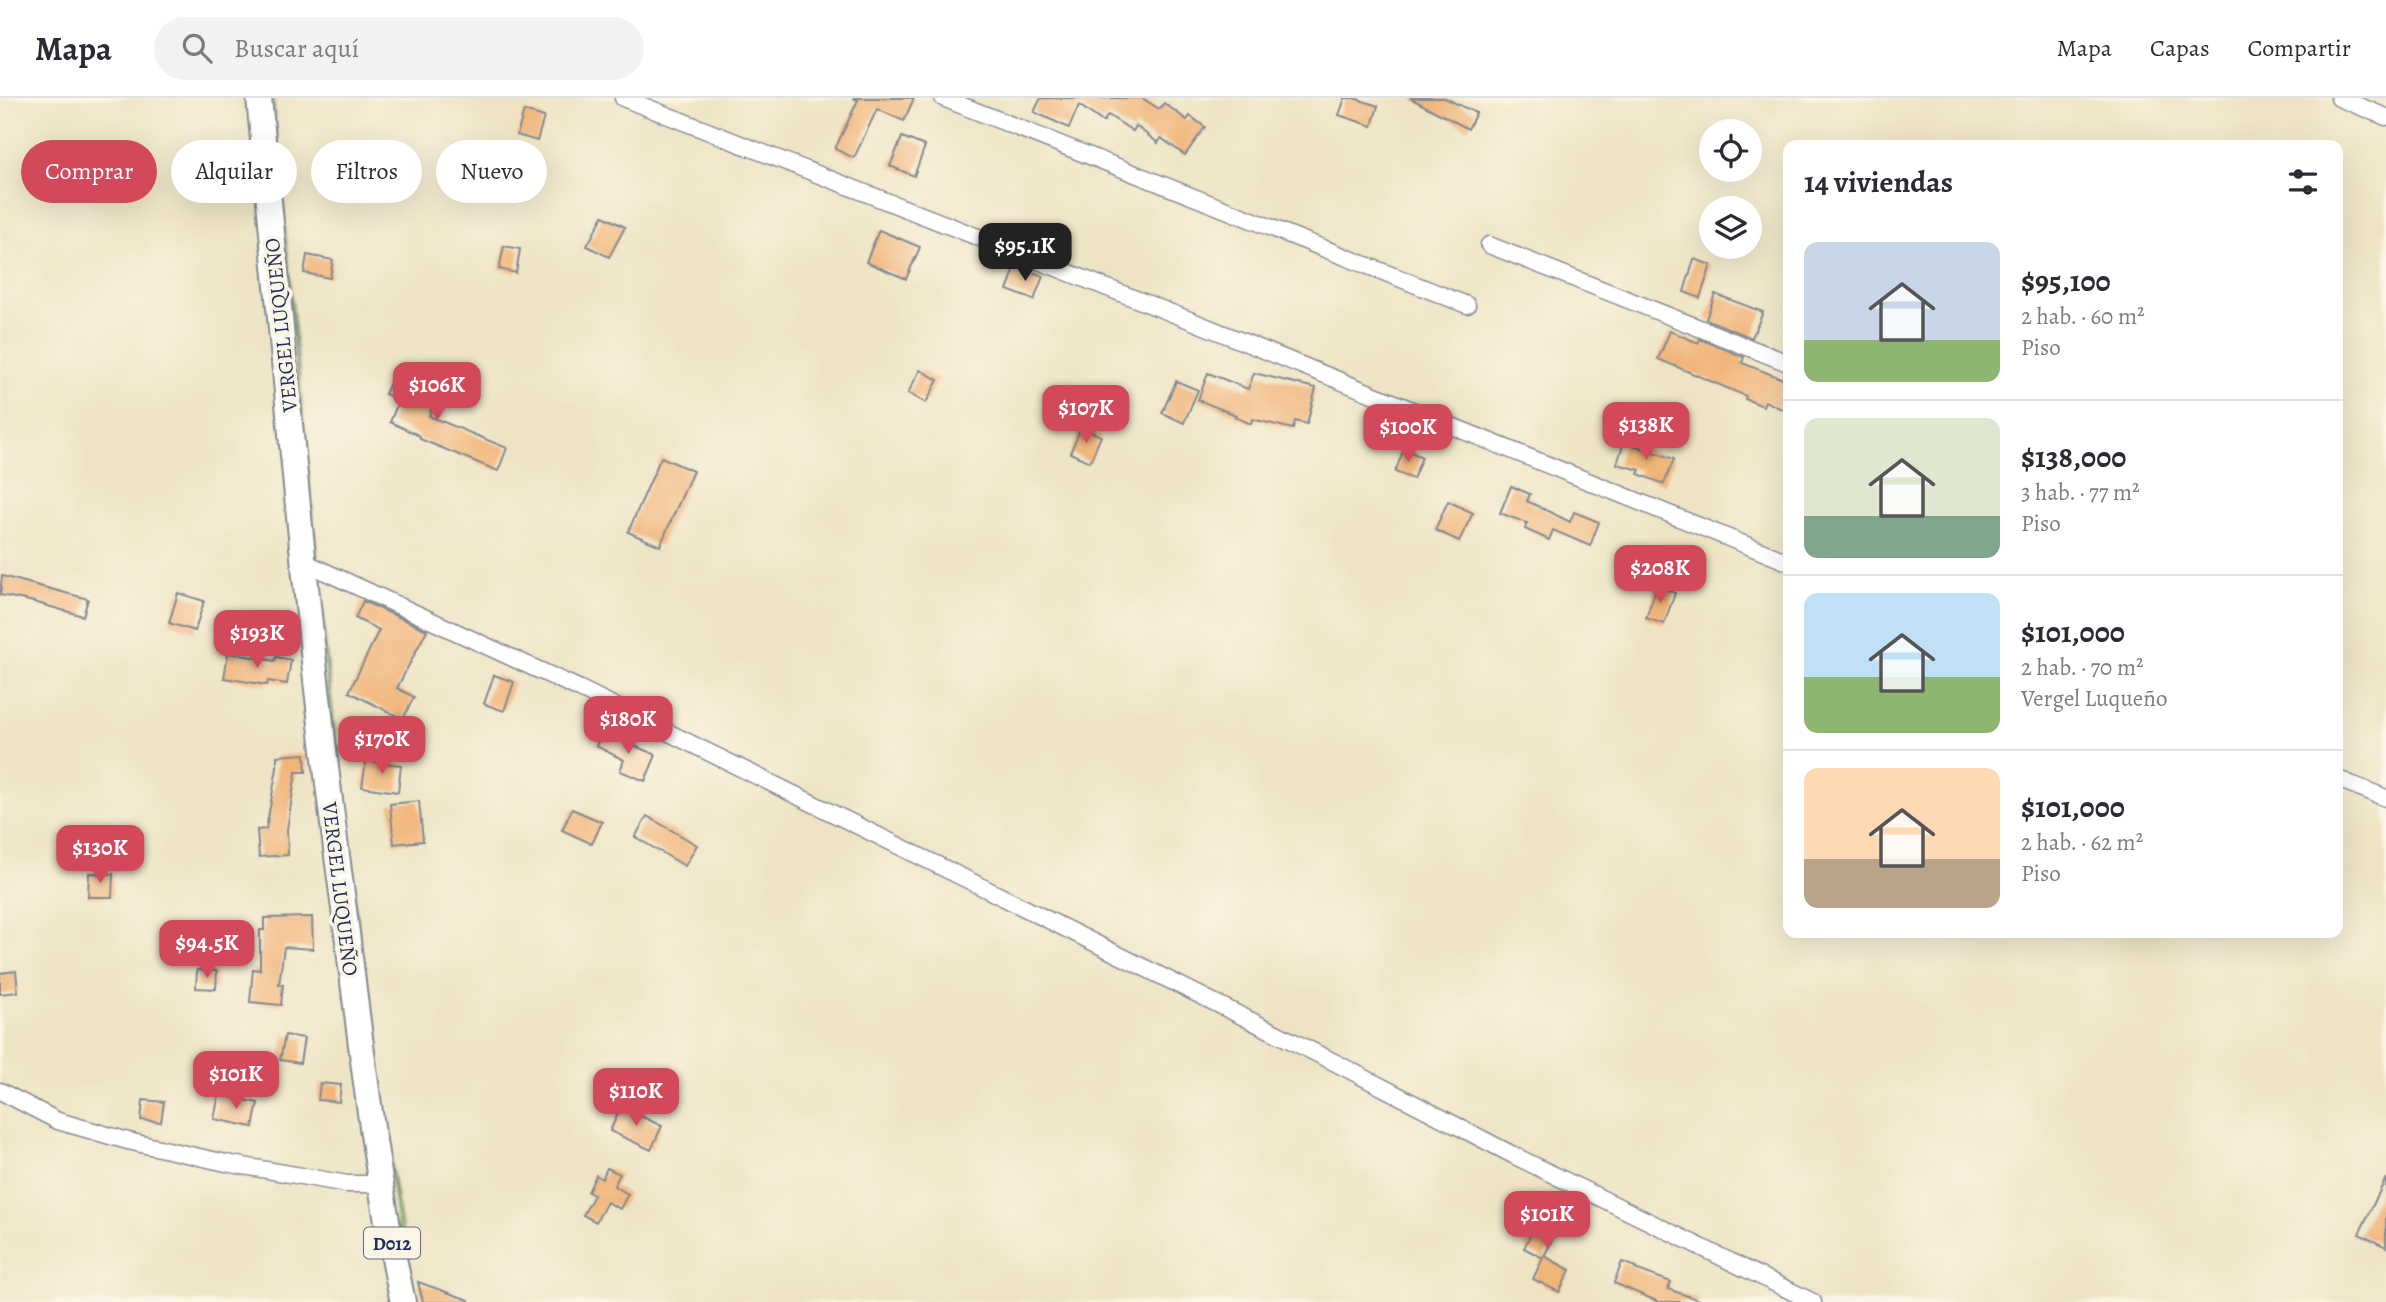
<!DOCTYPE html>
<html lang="es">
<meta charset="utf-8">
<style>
:root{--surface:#fff;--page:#f2f2f3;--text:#2b2b33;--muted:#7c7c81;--line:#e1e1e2;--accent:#d1495b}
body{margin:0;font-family:Alegreya,serif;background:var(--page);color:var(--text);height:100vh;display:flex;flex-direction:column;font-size:26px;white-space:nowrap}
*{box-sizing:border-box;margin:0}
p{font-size:23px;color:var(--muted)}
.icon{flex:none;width:38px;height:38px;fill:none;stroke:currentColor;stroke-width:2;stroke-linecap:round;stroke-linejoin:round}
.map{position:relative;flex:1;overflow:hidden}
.panel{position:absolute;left:1783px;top:42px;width:560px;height:798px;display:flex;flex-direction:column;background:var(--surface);border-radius:14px;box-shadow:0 7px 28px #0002}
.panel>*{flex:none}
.banner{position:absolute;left:21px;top:42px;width:665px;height:63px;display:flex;gap:14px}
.buttons{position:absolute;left:1699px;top:21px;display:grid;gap:14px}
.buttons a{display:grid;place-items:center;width:63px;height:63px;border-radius:50%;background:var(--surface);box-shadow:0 7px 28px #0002;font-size:35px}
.price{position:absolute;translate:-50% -60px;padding:0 16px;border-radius:14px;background:var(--accent);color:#fff;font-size:23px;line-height:46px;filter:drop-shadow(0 2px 4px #0008)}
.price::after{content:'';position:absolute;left:50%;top:42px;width:21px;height:16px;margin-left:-10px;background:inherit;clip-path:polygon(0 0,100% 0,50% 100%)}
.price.on{background:#222;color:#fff}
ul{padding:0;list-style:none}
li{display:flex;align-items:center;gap:21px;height:175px;padding:0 21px}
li+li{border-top:2px solid var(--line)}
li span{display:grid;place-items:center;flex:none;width:196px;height:140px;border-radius:14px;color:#555}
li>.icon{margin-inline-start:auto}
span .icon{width:84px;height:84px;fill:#fffc;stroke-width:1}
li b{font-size:30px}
h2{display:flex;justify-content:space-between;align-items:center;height:84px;padding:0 21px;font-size:30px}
.chip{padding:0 24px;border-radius:32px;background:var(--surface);box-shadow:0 7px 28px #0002;font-size:24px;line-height:63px}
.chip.on{background:var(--accent);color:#fff}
header{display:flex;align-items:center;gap:42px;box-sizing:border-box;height:98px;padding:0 35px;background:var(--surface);border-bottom:2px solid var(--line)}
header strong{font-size:33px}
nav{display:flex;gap:38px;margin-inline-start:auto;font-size:24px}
.search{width:490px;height:63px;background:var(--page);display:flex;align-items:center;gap:18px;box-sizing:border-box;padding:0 24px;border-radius:38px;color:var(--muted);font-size:26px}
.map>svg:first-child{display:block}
</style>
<header>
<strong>Mapa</strong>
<div class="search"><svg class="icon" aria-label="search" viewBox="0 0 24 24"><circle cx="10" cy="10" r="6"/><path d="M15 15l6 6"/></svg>Buscar aquí</div>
<nav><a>Mapa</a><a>Capas</a><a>Compartir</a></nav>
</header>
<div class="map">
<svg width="2386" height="1204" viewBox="0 0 2386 1204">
<rect width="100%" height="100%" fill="#fcf5e5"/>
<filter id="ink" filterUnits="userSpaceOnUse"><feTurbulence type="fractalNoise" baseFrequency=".0143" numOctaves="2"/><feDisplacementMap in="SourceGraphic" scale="14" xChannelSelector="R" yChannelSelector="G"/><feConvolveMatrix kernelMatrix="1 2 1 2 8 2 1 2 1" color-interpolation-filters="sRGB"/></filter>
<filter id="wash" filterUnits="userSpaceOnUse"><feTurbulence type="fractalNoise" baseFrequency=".00686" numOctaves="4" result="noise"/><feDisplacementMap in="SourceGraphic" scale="28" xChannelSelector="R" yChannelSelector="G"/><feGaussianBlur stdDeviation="1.57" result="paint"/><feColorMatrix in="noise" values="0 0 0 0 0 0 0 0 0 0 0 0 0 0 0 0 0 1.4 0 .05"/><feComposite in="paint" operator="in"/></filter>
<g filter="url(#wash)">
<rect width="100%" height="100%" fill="#eee4c4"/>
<path fill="#b0d078" stroke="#66806b" stroke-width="2" d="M 269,0 L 273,0 C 300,279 323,559 359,837 C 375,960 391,1082 416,1204 L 412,1204 L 402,1157 L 341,725 Z"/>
<g id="blocks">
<g fill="#f1b57a">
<polygon points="853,0 914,0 904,23 877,11 854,60 835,51 858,2"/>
<polygon points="1041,0 1142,0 1159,11 1164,5 1187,22 1190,18 1205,29 1185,57 1161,40 1158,45 1136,28 1133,33 1108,17 1103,24 1079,7 1069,30 1034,14"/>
<polygon points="1345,0 1354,0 1378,8 1372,28 1339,17"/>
<polygon points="1410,0 1445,0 1476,15 1468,31"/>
<polygon points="524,13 544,19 537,43 517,37"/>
<polygon points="902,39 925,48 914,78 890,68"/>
<polygon points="603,118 625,129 609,159 587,148"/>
<polygon points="879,132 920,149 906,181 866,164"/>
<polygon points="504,148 520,151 516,175 499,171"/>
<polygon points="307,157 333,162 330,180 304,175"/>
<polygon points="1694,161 1711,167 1700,200 1684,194"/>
<polygon points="1016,168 1043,178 1034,202 1007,192"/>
<polygon points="1715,196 1763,214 1752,240 1706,221"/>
<polygon points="1670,233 1698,245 1700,241 1744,259 1742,265 1788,283 1788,314 1765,303 1763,308 1745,301 1746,298 1658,261"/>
<polygon points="396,271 440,291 429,318 507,350 498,373 420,341 420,338 390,324 399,302 385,296"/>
<polygon points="920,272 938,282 926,305 908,295"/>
<polygon points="1208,275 1248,291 1254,275 1316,290 1307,326 1295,323 1293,331 1252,321 1251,326 1235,319 1236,317 1198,302"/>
<polygon points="1176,283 1198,292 1184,325 1162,315"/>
<polygon points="1081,330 1101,338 1090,364 1070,355"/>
<polygon points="1624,344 1674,361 1664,386 1638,376 1640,372 1617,366"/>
<polygon points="1404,351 1422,359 1413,381 1395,374"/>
<polygon points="661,359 693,373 660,448 628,434"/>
<polygon points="1511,388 1530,396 1527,403 1570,424 1574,414 1599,424 1590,448 1553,432 1549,442 1525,431 1527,425 1500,415"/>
<polygon points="1448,403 1473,415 1459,443 1435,432"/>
<polygon points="2,478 88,501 83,518 30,503 0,497"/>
<polygon points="1657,488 1675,495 1664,526 1646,520"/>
<polygon points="178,495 204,503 195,533 169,525"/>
<polygon points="363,503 427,532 397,590 414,599 403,621 349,594 379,532 355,520"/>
<polygon points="228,555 275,563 276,559 291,562 287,586 268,583 267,587 224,580"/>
<polygon points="494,577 514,584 504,613 484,606"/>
<polygon points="602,634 656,657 645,683 620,673 624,662 596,648"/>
<polygon points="305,656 306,674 296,674 287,731 288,757 259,759 257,732 266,731 277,670 277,658"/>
<polygon points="366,663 401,667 398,694 362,689"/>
<polygon points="419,703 423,743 394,746 390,706"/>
<polygon points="572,711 602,724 592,746 562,732"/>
<polygon points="647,718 697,747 685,768 635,739"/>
<polygon points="89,775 113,776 112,799 88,799"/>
<polygon points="312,819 313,851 284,849 279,887 283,887 281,907 250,904 253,871 260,872 260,832 264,832 264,820"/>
<polygon points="197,872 217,873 216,891 196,890"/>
<polygon points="16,873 18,894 0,896 0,875"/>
<polygon points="285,937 304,940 300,965 280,962"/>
<polygon points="320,985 341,987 339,1004 318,1002"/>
<polygon points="219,997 258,1005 253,1029 214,1021"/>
<polygon points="143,1002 164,1004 161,1024 141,1022"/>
<polygon points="621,1009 662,1028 651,1052 610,1033"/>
<polygon points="607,1070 620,1076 614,1088 628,1096 620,1111 607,1104 596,1124 583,1117 594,1097 588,1094 596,1077 602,1081"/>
<polygon points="2386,1080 2386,1149 2359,1136"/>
<polygon points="1544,1110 1564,1120 1544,1158 1570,1172 1559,1194 1533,1181 1543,1160 1524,1150"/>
<polygon points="1622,1164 1636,1169 1635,1171 1671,1184 1668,1191 1699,1202 1699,1204 1659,1204 1614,1185"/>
<polygon points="418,1184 469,1202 469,1204 423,1204"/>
</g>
</g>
</g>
<g filter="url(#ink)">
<use href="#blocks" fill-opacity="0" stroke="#848a91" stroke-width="2"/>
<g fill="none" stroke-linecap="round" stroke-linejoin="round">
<defs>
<g id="minor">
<polyline points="623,0 1192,223 1788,464"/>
<polyline points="943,0 1467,207"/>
<polyline points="2339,0 2386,19"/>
<polyline points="1489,147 1788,265"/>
<polyline points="304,464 580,591 968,782 1332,963 1513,1057 1813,1204"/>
<polyline points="2338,681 2386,700"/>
<polyline points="0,993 58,1023 128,1043 226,1065 347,1086 381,1086"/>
</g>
<path id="primary" d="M 259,0 C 285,263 306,527 341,788 C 359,927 373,1067 403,1204"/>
</defs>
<use href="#minor" stroke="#848a91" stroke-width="19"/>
<use href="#primary" stroke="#848a91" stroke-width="28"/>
<use href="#minor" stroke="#fff" stroke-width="16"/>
<use href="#primary" stroke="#fff" stroke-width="24"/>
</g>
</g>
<g text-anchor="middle" stroke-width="7" stroke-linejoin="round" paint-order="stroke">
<rect fill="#fcf5e5" stroke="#5e6a86" stroke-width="2" x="364" y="1129.5" width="56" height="31" rx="5"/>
<g font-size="19" font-weight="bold" fill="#1b2f5e">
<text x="392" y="1152">D012</text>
</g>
<g font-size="21" fill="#1b2f5e" stroke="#fcf5e5">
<text transform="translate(281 227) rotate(-96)" y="7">VERGEL LUQUEÑO</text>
<text transform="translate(340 791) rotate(83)" y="7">VERGEL LUQUEÑO</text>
</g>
</g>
</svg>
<div class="buttons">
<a><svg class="icon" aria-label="locate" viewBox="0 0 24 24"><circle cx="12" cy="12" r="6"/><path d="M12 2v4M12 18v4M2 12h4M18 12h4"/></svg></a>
<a><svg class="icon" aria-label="layers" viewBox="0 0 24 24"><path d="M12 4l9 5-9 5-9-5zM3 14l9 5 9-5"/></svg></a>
</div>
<b class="price on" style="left:1025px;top:185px">$95.1K</b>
<b class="price" style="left:437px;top:324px">$106K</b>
<b class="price" style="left:1086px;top:347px">$107K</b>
<b class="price" style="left:1646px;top:364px">$138K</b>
<b class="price" style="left:1408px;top:366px">$100K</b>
<b class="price" style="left:1660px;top:507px">$208K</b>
<b class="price" style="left:257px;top:572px">$193K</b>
<b class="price" style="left:628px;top:658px">$180K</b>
<b class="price" style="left:382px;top:678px">$170K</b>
<b class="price" style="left:100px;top:787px">$130K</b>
<b class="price" style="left:207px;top:882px">$94.5K</b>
<b class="price" style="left:236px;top:1013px">$101K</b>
<b class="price" style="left:636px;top:1030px">$110K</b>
<b class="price" style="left:1547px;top:1153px">$101K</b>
<div class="banner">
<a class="chip on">Comprar</a>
<a class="chip">Alquilar</a>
<a class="chip">Filtros</a>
<a class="chip">Nuevo</a>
</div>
<section class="panel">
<h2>14 viviendas<svg class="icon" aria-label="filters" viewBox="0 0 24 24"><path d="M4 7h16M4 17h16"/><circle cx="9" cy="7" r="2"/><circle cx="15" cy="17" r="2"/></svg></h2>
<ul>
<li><span style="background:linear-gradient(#c9d6e8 70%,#8fb573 0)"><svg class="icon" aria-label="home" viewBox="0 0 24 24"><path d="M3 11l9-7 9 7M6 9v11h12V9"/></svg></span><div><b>$95,100</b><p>2 hab. · 60 m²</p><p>Piso</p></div></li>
<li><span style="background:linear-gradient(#dfe7d0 70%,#7fa58c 0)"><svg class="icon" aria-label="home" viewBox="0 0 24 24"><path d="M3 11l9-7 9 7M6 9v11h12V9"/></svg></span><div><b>$138,000</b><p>3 hab. · 77 m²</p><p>Piso</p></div></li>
<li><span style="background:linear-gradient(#bfe0f5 60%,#8fb573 0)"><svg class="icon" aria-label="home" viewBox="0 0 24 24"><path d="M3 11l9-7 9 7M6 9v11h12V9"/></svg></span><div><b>$101,000</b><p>2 hab. · 70 m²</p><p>Vergel Luqueño</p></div></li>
<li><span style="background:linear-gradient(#ffd9b3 65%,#b9a48a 0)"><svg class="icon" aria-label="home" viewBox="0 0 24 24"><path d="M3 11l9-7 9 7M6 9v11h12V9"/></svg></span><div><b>$101,000</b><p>2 hab. · 62 m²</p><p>Piso</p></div></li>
</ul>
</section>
</div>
